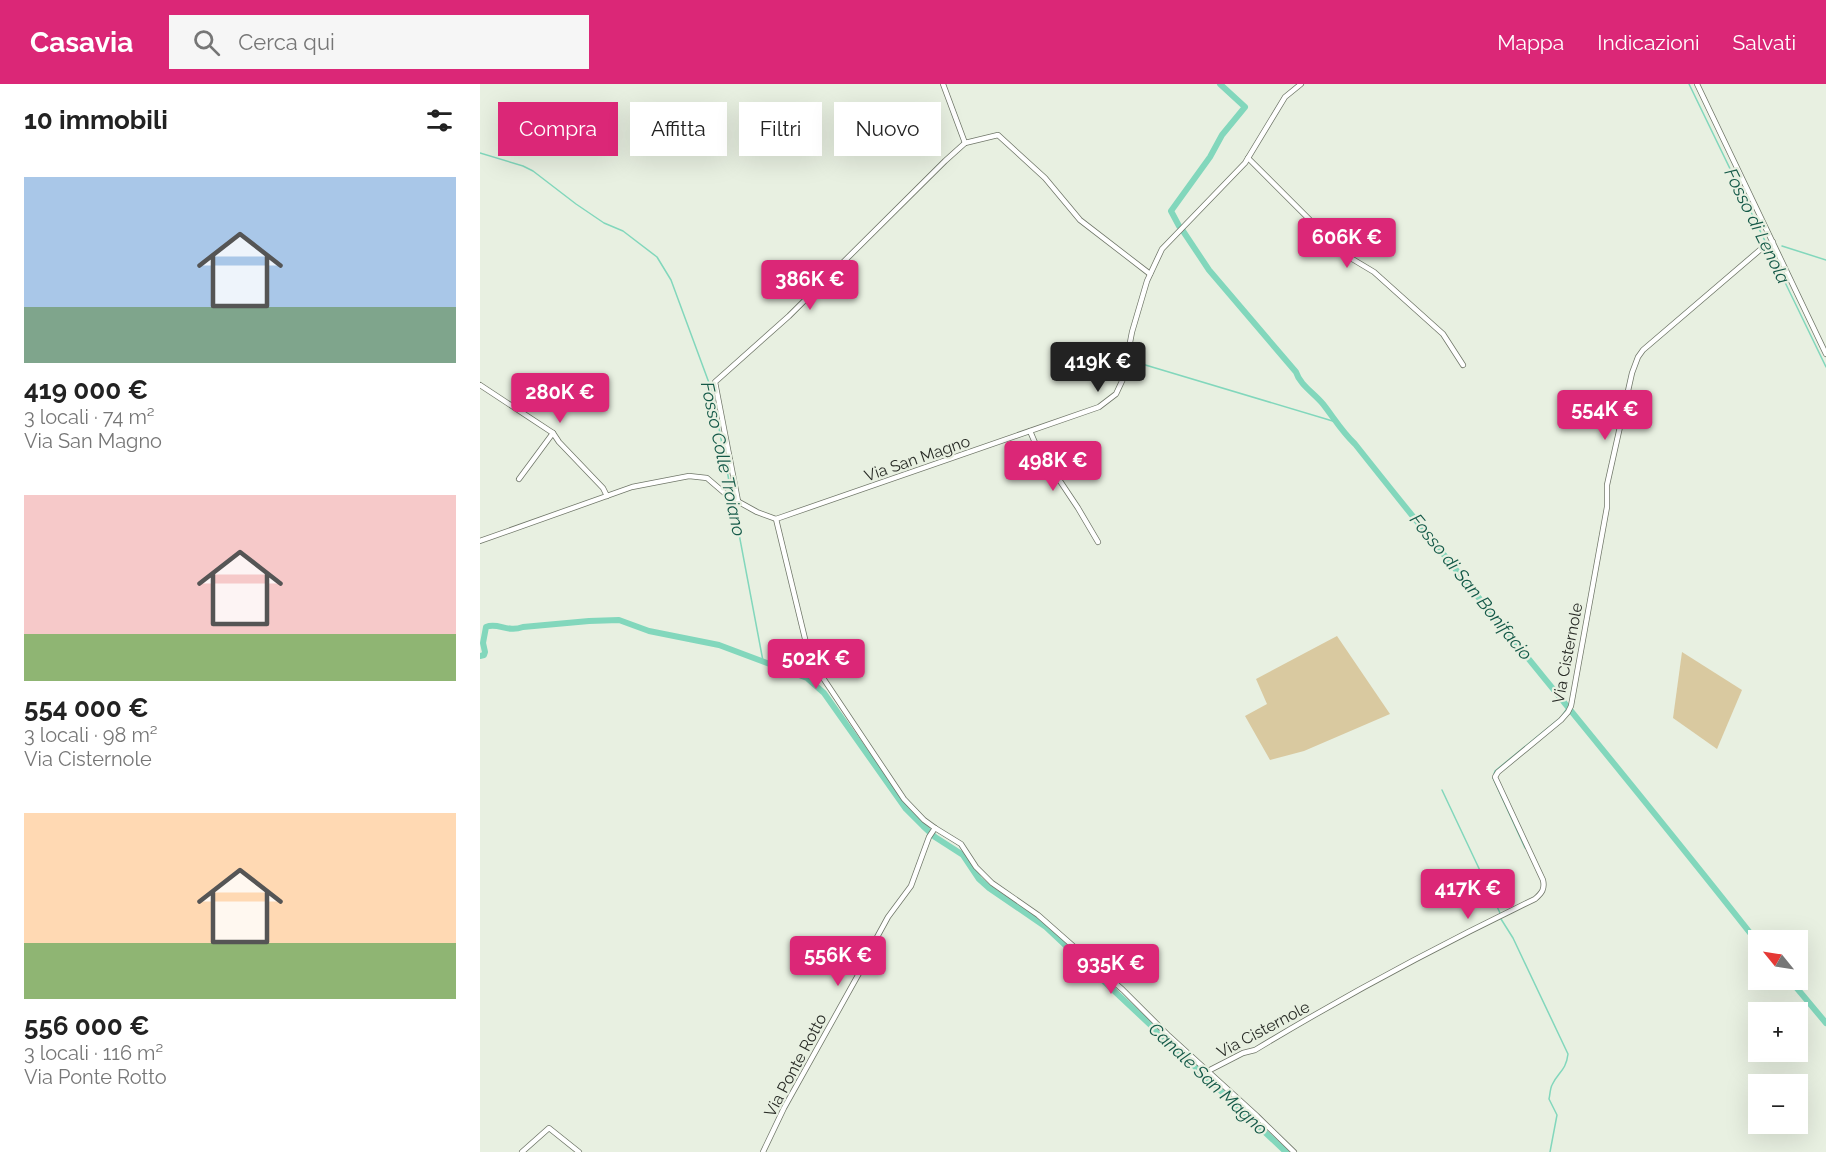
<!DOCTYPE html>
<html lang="it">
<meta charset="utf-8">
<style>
:root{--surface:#fff;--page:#f6f6f6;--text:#222;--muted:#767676;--accent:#db2777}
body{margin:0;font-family:Raleway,sans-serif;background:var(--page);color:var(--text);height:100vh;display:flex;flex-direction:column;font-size:22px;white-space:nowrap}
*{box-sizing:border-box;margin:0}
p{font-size:20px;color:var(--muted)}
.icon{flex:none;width:33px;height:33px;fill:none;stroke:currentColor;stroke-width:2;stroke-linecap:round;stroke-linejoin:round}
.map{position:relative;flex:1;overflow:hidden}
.panel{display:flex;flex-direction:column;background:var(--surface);width:480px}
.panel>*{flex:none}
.banner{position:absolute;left:18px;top:18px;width:570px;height:54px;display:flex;gap:12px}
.needle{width:39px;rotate:300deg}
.buttons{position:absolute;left:1268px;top:846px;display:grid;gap:12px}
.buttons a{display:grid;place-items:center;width:60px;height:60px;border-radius:0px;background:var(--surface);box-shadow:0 6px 24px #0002;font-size:30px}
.price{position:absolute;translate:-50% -51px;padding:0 14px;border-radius:6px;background:var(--accent);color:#fff;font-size:20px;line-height:39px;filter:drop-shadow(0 2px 3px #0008)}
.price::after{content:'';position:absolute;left:50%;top:36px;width:18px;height:14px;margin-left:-9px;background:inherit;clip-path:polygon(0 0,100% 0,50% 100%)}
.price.active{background:#222;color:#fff}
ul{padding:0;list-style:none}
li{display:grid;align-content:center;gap:12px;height:318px;padding:0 24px}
li span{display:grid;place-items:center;height:186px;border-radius:0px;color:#555}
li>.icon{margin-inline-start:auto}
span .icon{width:108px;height:108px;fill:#fffc;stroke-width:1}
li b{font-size:26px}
h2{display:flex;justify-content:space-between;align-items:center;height:72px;padding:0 24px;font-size:26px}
.tag{padding:0 21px;border-radius:0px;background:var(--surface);box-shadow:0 6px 24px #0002;font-size:21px;line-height:54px}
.tag.active{background:var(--accent);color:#fff}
header{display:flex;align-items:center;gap:36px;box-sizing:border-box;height:84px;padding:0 30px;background:var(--accent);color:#fff}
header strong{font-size:28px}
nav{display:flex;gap:33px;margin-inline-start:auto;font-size:21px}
.search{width:420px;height:54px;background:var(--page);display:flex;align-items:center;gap:15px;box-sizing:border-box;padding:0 21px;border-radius:0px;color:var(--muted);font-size:22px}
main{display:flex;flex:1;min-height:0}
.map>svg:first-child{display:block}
</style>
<header>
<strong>Casavia</strong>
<div class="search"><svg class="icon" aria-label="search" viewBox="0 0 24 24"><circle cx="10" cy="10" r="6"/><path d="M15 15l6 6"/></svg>Cerca qui</div>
<nav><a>Mappa</a><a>Indicazioni</a><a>Salvati</a></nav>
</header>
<main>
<section class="panel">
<h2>10 immobili<svg class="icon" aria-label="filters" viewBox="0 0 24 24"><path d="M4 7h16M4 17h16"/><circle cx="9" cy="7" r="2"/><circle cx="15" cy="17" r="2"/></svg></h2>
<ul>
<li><span style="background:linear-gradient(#a9c7e8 70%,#7fa58c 0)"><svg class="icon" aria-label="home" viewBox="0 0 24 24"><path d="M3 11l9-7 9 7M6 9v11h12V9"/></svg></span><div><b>419 000 €</b><p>3 locali · 74 m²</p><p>Via San Magno</p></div></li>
<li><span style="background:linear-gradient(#f6c9c9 75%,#8fb573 0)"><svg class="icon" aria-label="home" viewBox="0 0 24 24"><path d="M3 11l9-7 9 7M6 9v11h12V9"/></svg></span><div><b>554 000 €</b><p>3 locali · 98 m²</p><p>Via Cisternole</p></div></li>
<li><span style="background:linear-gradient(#ffd9b3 70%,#8fb573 0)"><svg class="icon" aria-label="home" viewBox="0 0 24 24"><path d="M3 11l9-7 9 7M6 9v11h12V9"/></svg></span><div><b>556 000 €</b><p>3 locali · 116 m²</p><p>Via Ponte Rotto</p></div></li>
</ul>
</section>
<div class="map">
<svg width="1346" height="1068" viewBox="0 0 1346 1068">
<rect width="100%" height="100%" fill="#e8f0e1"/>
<g fill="#d9c9a0">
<polygon points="857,552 910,630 824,667 790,676 765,632 787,620 776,595"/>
<polygon points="1202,568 1262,606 1237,665 1193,634"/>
</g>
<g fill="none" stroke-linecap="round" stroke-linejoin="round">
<g stroke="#82d7bc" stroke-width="1.5">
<polyline points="1209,0 1346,283"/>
<polyline points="0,69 43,82 53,87 96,120 124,139 143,147 177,173 191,196 232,307 252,413"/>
<polyline points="1302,162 1346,176"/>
<polyline points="652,277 856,338"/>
<polyline points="253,418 283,577"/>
<polyline points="1082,632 1088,623"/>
<polyline points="1014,690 1015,687 1079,635"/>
<polyline points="1013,694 1045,764"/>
<polyline points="962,706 1020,829"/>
<path d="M 1021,835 L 1033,854 L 1088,970 C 1086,987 1078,988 1072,1001 C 1070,1005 1070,1011 1069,1015 L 1077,1031 L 1070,1068"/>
</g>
<g stroke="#82d7bc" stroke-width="6">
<polyline points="699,142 691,127 730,73 742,51 765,23 740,0"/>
<path d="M 703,147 L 729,186 L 816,288 C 820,301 834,309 843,320 C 854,334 862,348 875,360 C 1008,528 1146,691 1278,859"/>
<path d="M 0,572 L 4,571 L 5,568 L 3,559 L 6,543 C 18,538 27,549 43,543 L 109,537 L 139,536 L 169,547 L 239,561 L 327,594 L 344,609 L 426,725 L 443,742 L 455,753 L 483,771 L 499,795 L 509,804 L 566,843 L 806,1068"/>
<polyline points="1310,896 1346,939"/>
</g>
<defs>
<g id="street">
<polyline points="463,0 485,59 518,51 565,94 600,136 670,190"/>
<polyline points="1217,0 1346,270"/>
<polyline points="768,74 864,170 894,188 963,250 983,281"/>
<polyline points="0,301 73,349 79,358 123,404 127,412"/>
<polyline points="550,347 556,361 598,424 618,458"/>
<polyline points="39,395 73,349"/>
<polyline points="258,417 235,298 309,232 465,77 485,59"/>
<polyline points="0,457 152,403 209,392 227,394 248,412 277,428 296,435 619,323 636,310 643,295 652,248 667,197 682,165 765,79 805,13 821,0"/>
<polyline points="455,744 481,760 496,783 512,799 558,831 643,906 689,952 777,1032 814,1068"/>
<path d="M 728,987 L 763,969 L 775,966 C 866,911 960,861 1055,815 C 1062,809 1065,805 1063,796 L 1015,693 L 1018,688 L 1081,636 L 1088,628 L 1091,622 L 1127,423 L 1127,401 L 1152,289 L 1158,273 L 1163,266 L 1281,165 L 1293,158"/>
<polyline points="42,1068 69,1044 99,1068"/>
<polyline points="283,1068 304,1024 382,884 396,855 408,833 431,802 449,753 455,744 444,736 424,715 333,579 327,563 296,435"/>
</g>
</defs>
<use href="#street" stroke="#707769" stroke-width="6"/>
<use href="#street" stroke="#fff" stroke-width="4.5"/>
</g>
<g text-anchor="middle" stroke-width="4.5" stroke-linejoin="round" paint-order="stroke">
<g font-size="16" fill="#282b26" stroke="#e8f0e1">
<text transform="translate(437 374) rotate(-19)" y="6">Via San Magno</text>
<text transform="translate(1087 569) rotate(-79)" y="6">Via Cisternole</text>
<text transform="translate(783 945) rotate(-28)" y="6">Via Cisternole</text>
<text transform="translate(315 981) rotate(-62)" y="6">Via Ponte Rotto</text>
</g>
<g font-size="18" font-style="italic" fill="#145948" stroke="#e8f0e1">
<text transform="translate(1277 142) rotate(64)" y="6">Fosso di Lenola</text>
<text transform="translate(243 375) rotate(78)" y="6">Fosso Colle Troiano</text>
<text transform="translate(991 503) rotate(51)" y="6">Fosso di San Bonifacio</text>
<text transform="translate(728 995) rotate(43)" y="6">Canale San Magno</text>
</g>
</g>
</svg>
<div class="buttons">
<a><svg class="needle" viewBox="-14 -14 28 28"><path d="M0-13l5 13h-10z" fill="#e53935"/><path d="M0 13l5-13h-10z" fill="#767676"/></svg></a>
<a>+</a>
<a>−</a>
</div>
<b class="price" style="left:867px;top:185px">606K €</b>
<b class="price" style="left:330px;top:227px">386K €</b>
<b class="price active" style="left:618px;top:309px">419K €</b>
<b class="price" style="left:80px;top:340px">280K €</b>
<b class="price" style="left:1125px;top:357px">554K €</b>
<b class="price" style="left:573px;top:408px">498K €</b>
<b class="price" style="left:336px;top:606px">502K €</b>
<b class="price" style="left:988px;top:836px">417K €</b>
<b class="price" style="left:358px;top:903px">556K €</b>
<b class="price" style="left:631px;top:911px">935K €</b>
<div class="banner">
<a class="tag active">Compra</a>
<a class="tag">Affitta</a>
<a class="tag">Filtri</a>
<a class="tag">Nuovo</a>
</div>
</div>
</main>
